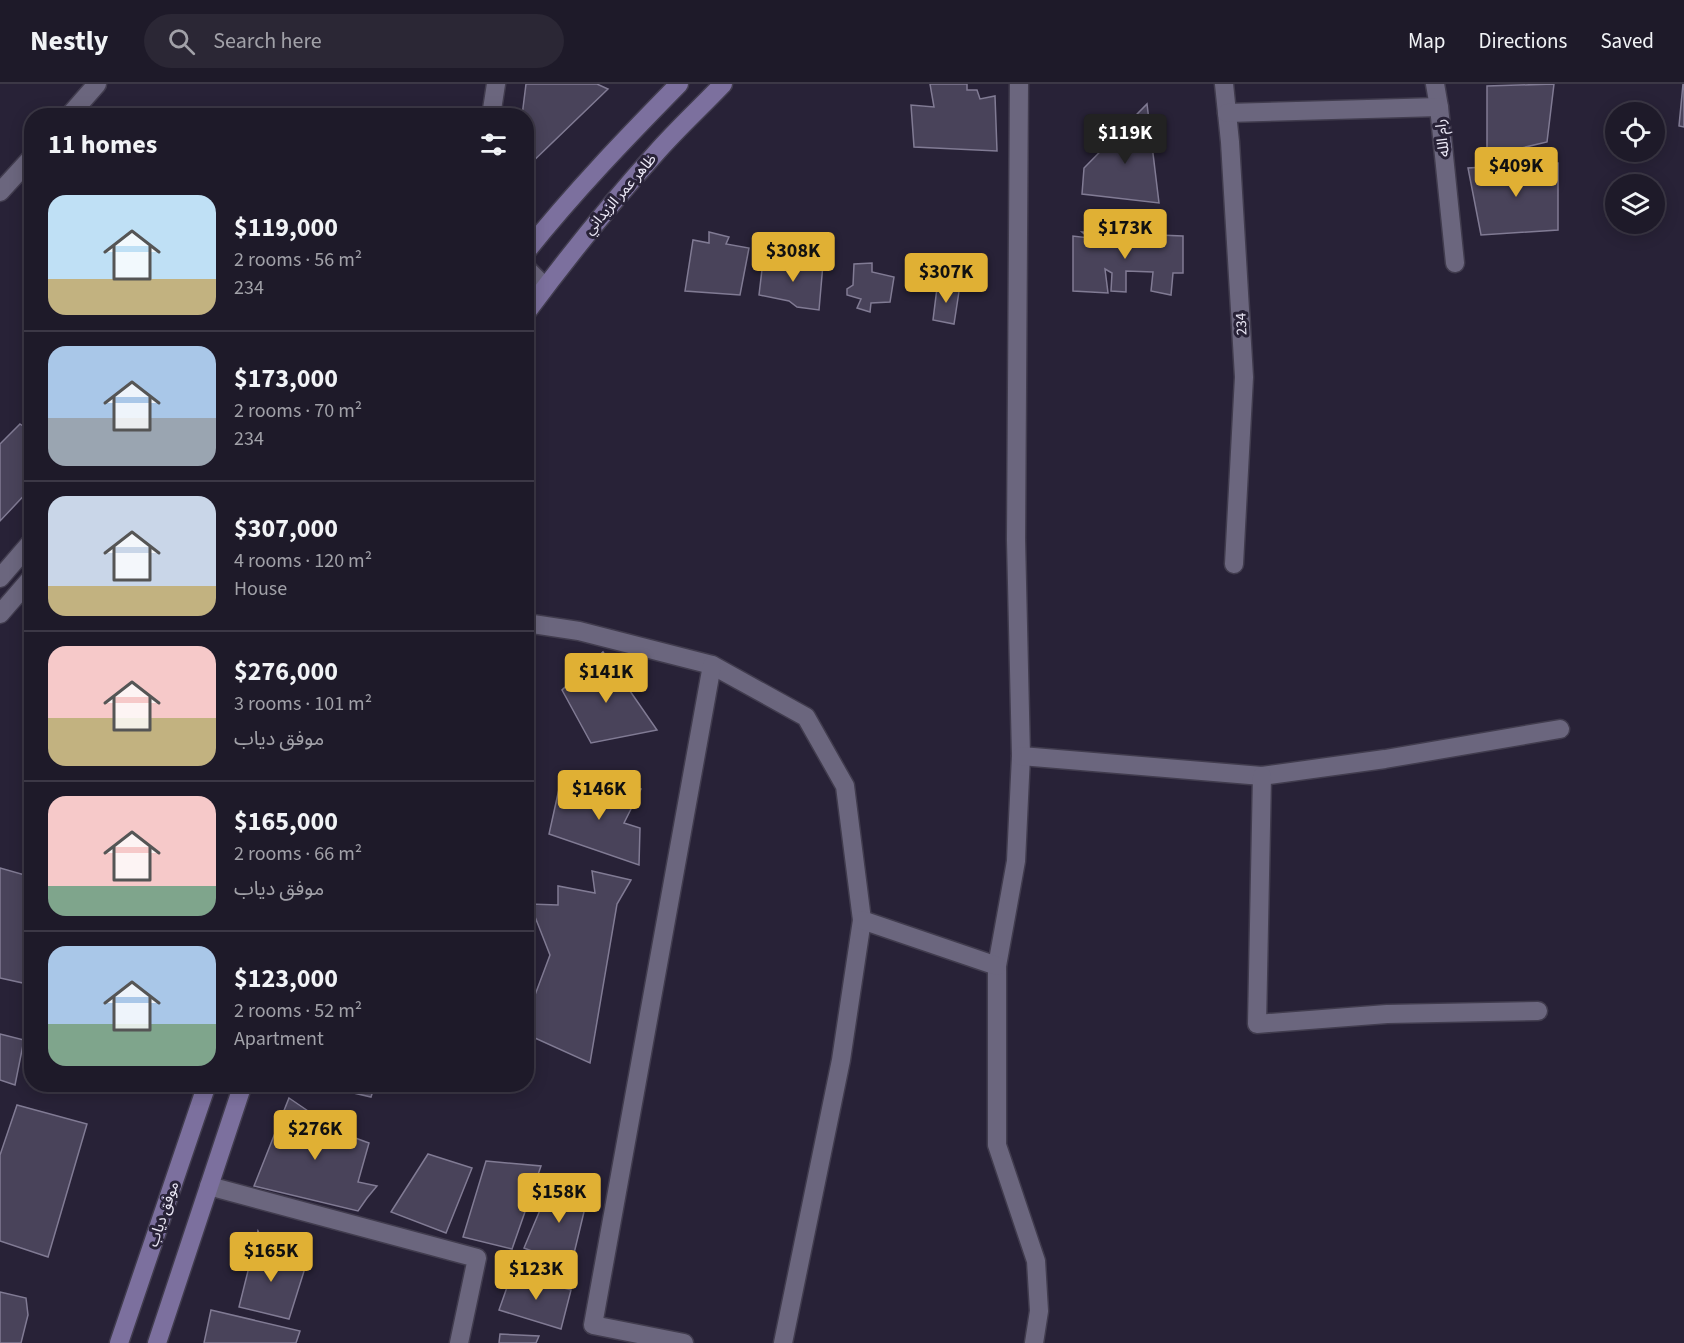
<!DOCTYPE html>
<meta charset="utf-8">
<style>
:root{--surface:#1e1a29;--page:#2b2735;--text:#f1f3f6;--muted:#a1a1a8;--line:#3c3846;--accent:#e0b034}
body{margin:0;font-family:"Source Sans 3","Noto Sans Arabic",sans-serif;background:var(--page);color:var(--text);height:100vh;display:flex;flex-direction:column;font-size:22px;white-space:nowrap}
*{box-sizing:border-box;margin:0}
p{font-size:20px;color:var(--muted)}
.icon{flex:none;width:33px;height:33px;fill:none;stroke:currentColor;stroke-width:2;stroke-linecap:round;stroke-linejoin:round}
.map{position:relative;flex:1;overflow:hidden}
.details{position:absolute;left:24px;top:24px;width:510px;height:984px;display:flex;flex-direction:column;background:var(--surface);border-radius:24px;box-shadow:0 3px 15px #0003,0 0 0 2px var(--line)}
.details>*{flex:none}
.fabs{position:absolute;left:1605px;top:18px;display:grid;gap:12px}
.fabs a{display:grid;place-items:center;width:60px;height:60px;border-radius:50%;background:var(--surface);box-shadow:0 3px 15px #0003,0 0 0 2px var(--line);font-size:30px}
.price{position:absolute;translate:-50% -51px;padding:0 14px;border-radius:6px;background:var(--accent);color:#111;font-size:20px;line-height:39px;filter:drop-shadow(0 2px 3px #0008)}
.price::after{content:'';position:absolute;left:50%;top:36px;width:18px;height:14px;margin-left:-9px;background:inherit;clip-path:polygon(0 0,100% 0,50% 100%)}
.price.selected{background:#222;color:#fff}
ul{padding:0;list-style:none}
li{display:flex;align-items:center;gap:18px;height:150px;padding:0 24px}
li+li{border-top:2px solid var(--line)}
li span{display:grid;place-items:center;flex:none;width:168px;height:120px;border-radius:18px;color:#555}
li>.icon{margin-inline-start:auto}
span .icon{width:72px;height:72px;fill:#fffc;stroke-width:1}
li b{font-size:26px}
h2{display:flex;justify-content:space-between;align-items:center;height:72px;padding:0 24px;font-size:26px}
header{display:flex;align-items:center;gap:36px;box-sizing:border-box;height:84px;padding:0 30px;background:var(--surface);border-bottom:2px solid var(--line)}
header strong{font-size:28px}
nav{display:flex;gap:33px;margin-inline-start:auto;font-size:21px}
.search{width:420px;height:54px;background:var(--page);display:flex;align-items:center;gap:15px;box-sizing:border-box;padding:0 21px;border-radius:33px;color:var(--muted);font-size:22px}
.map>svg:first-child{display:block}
</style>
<header>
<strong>Nestly</strong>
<div class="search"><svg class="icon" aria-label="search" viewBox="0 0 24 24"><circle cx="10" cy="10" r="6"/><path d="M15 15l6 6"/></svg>Search here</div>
<nav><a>Map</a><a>Directions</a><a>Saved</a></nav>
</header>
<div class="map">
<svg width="1684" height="1259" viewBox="0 0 1684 1259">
<rect width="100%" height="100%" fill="#282237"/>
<g fill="#49435a" stroke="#817b94" stroke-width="1.5">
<polygon points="526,0 597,0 608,5 526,84 526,32 522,32"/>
<polygon points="930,0 967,0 967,6 977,6 980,15 995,12 997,67 914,63 911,21 934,23"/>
<polygon points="1554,0 1547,58 1487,72 1487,2"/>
<polygon points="1683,0 1684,0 1684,43 1679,42"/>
<polygon points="1147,20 1159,119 1082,110 1084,84"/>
<polygon points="1558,79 1558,146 1481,151 1468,84"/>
<polygon points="709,148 729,153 726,160 749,164 740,211 685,207 693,156 709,159"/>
<polygon points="1082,148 1183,152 1183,189 1173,189 1171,211 1151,207 1153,188 1126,187 1126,208 1111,207 1112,189 1105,185 1108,209 1073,207 1073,152 1089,154"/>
<polygon points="763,177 823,180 819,226 797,223 789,217 759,211"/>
<polygon points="872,179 872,188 894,193 890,218 871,219 870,228 857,224 861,215 847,211 847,205 853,201 854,180"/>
<polygon points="960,201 954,240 933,236 937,204"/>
<polygon points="20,340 32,348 32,403 0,437 0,360"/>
<polygon points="603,568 657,646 591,659 562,606"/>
<polygon points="598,696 641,705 624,739 640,744 639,781 549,750 559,705 591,715"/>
<polygon points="0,784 32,793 32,861 23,899 0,894"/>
<polygon points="592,787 631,796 617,820 590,979 526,950 526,935 550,871 530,820 558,821 558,802 595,809"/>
<polygon points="0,950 24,956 15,1001 0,996"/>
<polygon points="315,1000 375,1000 371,1013"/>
<polygon points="289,1014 339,1048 369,1059 358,1098 377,1102 367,1114 358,1127 254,1102"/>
<polygon points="17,1021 87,1040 48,1173 0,1157 0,1071"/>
<polygon points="428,1070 472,1084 446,1149 391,1128"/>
<polygon points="486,1077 541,1082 512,1165 463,1153"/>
<polygon points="551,1100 589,1107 571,1182 524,1164"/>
<polygon points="258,1147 267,1165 305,1184 289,1235 239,1223"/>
<polygon points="512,1189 571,1206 561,1245 499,1226"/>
<polygon points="0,1208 26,1214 28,1231 21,1259 0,1259"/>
<polygon points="211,1226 300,1247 296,1259 204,1259"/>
<polygon points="500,1250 539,1252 536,1259 499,1259"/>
</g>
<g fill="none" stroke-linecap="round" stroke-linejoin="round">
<defs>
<g id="street">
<polyline points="1019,0 1016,456 1021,672 1016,777 997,882 997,1061 1036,1177 1039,1227 1034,1259"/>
<polyline points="1224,0 1230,58 1244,293 1234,480"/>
<polyline points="1435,0 1439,23 1455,179"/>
<polyline points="1227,29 1439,23"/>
<polyline points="69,32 97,0"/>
<polyline points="491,32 496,0"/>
<polyline points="0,108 32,73"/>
<polyline points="526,184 545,203"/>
<polyline points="0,494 32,457"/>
<polyline points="0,530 32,493"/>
<polyline points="526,539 579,547 712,581 806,633 845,702 862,836 841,976 783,1259"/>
<polyline points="1021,672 1262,692 1385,675 1560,645"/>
<polyline points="1262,692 1257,940 1387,930 1538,927"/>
<polyline points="862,836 997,882"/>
<polyline points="209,1102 477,1174 459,1259"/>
<polyline points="684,1259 593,1241 712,581"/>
</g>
<g id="secondary">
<path d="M 526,168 C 574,108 626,54 679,0"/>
<path d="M 526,229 C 567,174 610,120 656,69 C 677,45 701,23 723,0"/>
<polyline points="119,1259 207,1000"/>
<polyline points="157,1259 243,1000"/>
</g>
</defs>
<use href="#street" stroke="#413c4e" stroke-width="21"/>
<use href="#secondary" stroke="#413c4e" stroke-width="21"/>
<use href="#street" stroke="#6b667e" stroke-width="18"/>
<use href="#secondary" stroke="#7c709e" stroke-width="18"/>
</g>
<g text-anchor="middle" stroke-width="6" stroke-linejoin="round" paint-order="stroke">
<g font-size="15" fill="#ece9f7" stroke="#282237">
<text transform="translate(1442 54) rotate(-96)" y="5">رام الله</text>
<text transform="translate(620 110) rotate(-49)" y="5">ظاهر عمر الزيداني</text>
<text transform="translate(1241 240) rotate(-93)" y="5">234</text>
<text transform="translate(163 1130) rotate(-71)" y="5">موفق دياب</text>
</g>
</g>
</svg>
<div class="fabs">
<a><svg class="icon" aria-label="locate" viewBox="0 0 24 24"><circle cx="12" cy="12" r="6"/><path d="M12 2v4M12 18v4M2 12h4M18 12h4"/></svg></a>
<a><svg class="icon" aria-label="layers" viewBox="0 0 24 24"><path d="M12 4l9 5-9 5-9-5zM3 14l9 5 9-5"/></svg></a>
</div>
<b class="price selected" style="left:1125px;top:81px">$119K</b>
<b class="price" style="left:1516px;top:114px">$409K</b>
<b class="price" style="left:1125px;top:176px">$173K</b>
<b class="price" style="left:793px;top:199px">$308K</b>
<b class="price" style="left:946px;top:220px">$307K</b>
<b class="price" style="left:606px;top:620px">$141K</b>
<b class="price" style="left:599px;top:737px">$146K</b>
<b class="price" style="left:315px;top:1077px">$276K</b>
<b class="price" style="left:559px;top:1140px">$158K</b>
<b class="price" style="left:271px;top:1199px">$165K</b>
<b class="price" style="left:536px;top:1217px">$123K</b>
<section class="details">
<h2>11 homes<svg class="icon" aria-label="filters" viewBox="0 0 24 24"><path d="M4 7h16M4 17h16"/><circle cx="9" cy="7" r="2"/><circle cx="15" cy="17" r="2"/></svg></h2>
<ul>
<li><span style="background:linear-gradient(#bfe0f5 70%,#c2b280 0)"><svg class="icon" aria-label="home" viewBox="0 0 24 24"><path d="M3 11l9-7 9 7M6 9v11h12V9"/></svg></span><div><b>$119,000</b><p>2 rooms · 56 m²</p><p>234</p></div></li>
<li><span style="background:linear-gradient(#a9c7e8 60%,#9aa5b1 0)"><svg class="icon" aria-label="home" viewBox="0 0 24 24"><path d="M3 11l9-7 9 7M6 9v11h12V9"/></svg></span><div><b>$173,000</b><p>2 rooms · 70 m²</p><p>234</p></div></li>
<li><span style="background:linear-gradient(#c9d6e8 75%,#c2b280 0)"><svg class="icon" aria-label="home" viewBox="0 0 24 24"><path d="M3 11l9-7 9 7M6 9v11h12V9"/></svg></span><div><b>$307,000</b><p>4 rooms · 120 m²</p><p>House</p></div></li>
<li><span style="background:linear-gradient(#f6c9c9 60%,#c2b280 0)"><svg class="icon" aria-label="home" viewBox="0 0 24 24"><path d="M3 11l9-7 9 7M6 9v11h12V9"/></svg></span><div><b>$276,000</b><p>3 rooms · 101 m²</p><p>موفق دياب</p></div></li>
<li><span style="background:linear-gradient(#f6c9c9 75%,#7fa58c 0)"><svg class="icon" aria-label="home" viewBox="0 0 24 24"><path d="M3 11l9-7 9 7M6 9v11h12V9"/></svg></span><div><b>$165,000</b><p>2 rooms · 66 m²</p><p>موفق دياب</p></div></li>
<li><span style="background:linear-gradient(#a9c7e8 65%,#7fa58c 0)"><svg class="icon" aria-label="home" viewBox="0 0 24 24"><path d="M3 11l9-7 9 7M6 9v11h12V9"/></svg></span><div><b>$123,000</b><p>2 rooms · 52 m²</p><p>Apartment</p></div></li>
</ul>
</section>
</div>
